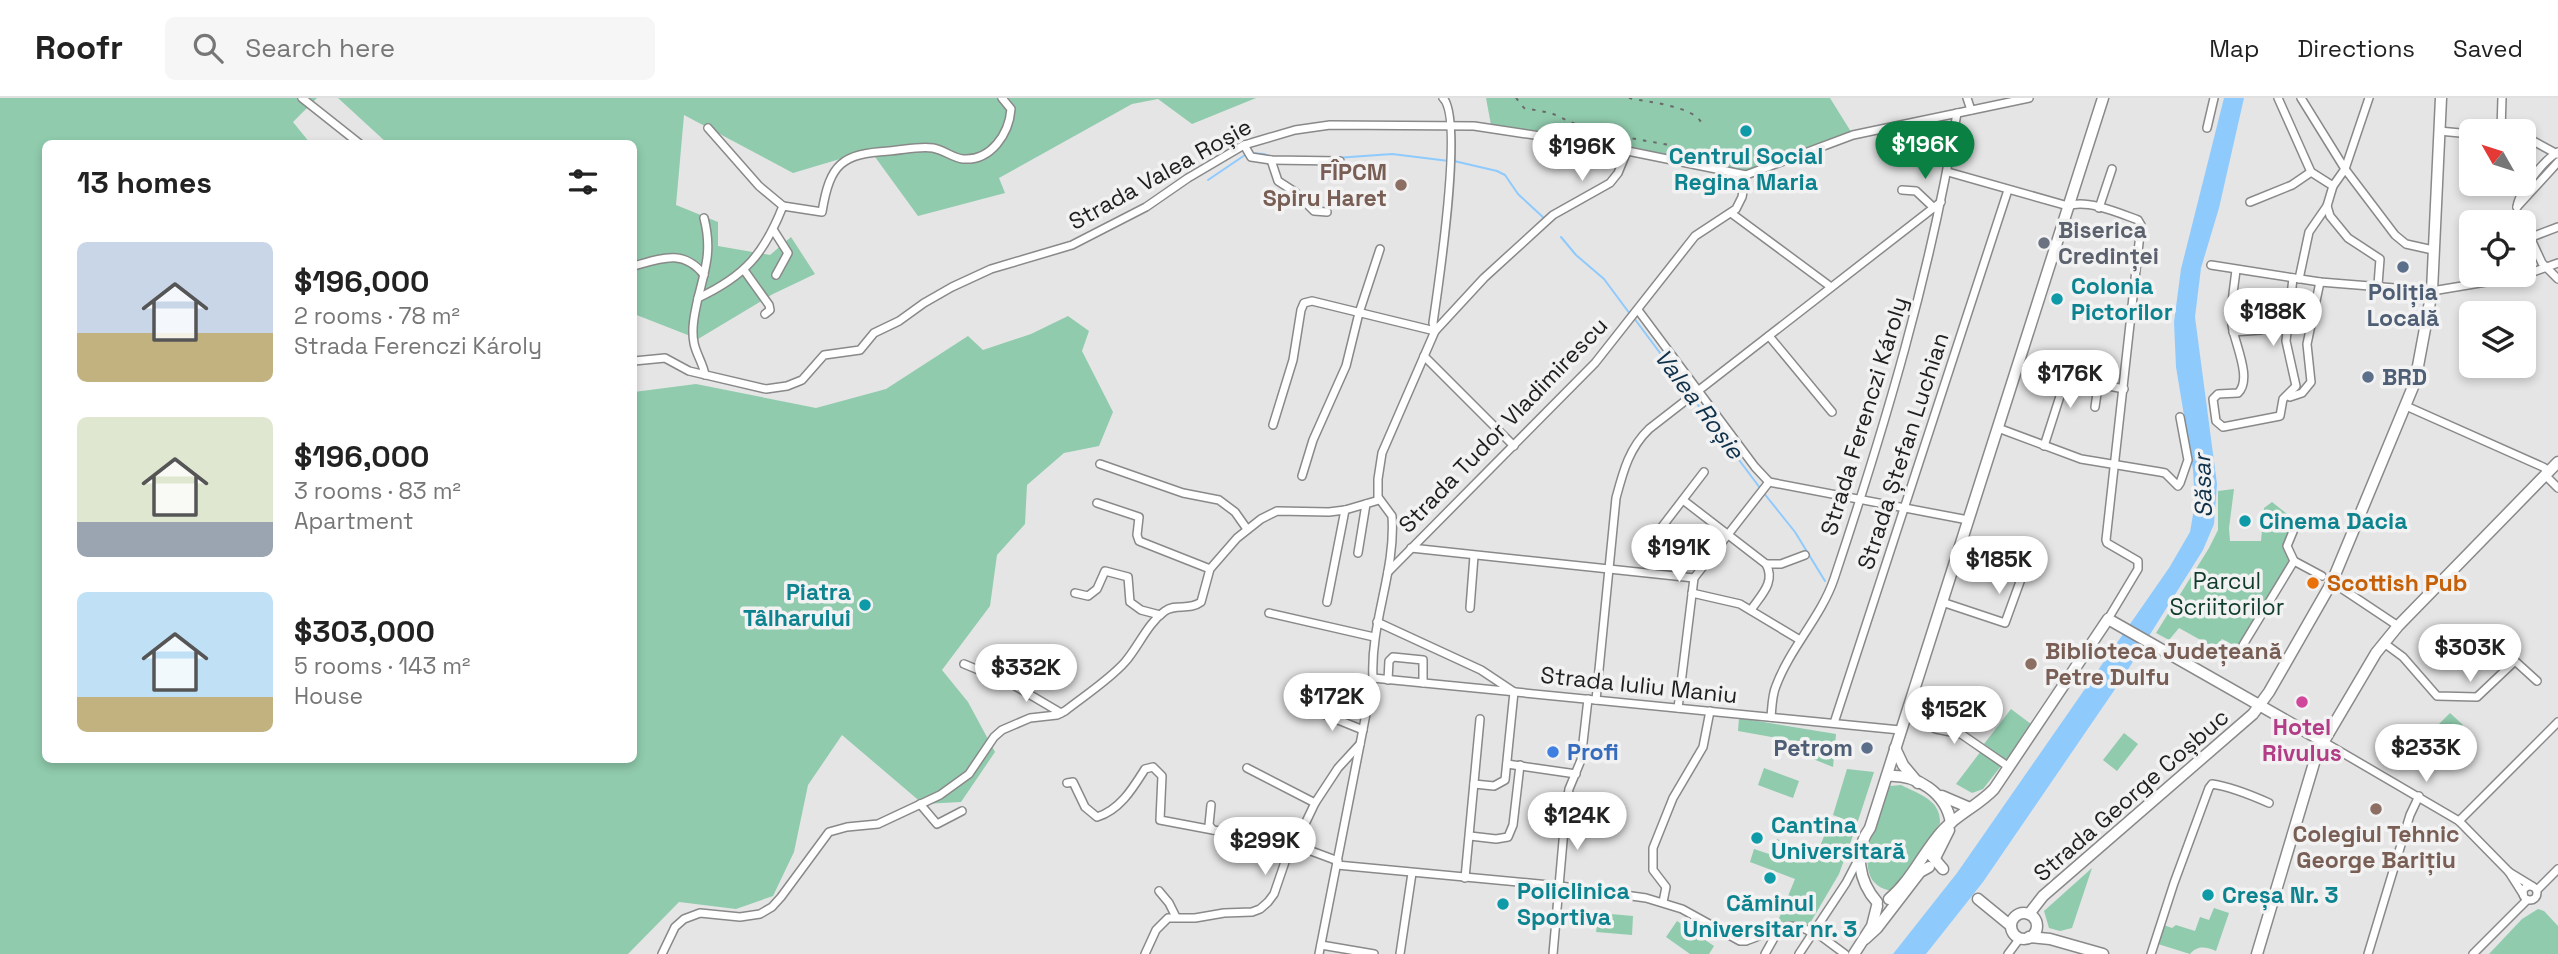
<!DOCTYPE html>
<meta charset="utf-8">
<style>
:root{--surface:#fff;--page:#f6f6f6;--text:#222;--muted:#767676;--line:#e0e0e0;--accent:#0b8043}
body{margin:0;font-family:"Space Grotesk",sans-serif;background:var(--page);color:var(--text);height:100vh;display:flex;flex-direction:column;font-size:26px;white-space:nowrap}
*{box-sizing:border-box;margin:0}
p{font-size:23px;color:var(--muted)}
.icon{flex:none;width:38px;height:38px;fill:none;stroke:currentColor;stroke-width:2;stroke-linecap:round;stroke-linejoin:round}
.map{position:relative;flex:1;overflow:hidden}
.side{position:absolute;left:42px;top:42px;width:595px;height:623px;display:flex;flex-direction:column;background:var(--surface);border-radius:10px;box-shadow:0 4px 10px #0003}
.side>*{flex:none}
.needle{width:46px;rotate:309deg}
.controls{position:absolute;left:2459px;top:21px;display:grid;gap:14px}
.controls a{display:grid;place-items:center;width:77px;height:77px;border-radius:10px;background:var(--surface);box-shadow:0 4px 10px #0003;font-size:35px}
.price{position:absolute;translate:-50% -60px;padding:0 16px;border-radius:24px;background:#fff;color:#222;font-size:23px;line-height:46px;filter:drop-shadow(0 2px 4px #0008)}
.price::after{content:'';position:absolute;left:50%;top:42px;width:21px;height:16px;margin-left:-10px;background:inherit;clip-path:polygon(0 0,100% 0,50% 100%)}
.price.selected{background:var(--accent);color:#fff}
ul{padding:0;list-style:none}
li{display:flex;align-items:center;gap:21px;height:175px;padding:0 35px}
li span{display:grid;place-items:center;flex:none;width:196px;height:140px;border-radius:10px;color:#555}
li>.icon{margin-inline-start:auto}
span .icon{width:84px;height:84px;fill:#fffc;stroke-width:1}
li b{font-size:30px}
h2{display:flex;justify-content:space-between;align-items:center;height:84px;padding:0 35px;font-size:30px}
header{display:flex;align-items:center;gap:42px;box-sizing:border-box;height:98px;padding:0 35px;background:var(--surface);border-bottom:2px solid var(--line)}
header strong{font-size:33px}
nav{display:flex;gap:38px;margin-inline-start:auto;font-size:24px}
.search{width:490px;height:63px;background:var(--page);display:flex;align-items:center;gap:18px;box-sizing:border-box;padding:0 24px;border-radius:10px;color:var(--muted);font-size:26px}
.map>svg:first-child{display:block}
</style>
<header>
<strong>Roofr</strong>
<div class="search"><svg class="icon" aria-label="search" viewBox="0 0 24 24"><circle cx="10" cy="10" r="6"/><path d="M15 15l6 6"/></svg>Search here</div>
<nav><a>Map</a><a>Directions</a><a>Saved</a></nav>
</header>
<div class="map">
<svg width="2558" height="856" viewBox="0 0 2558 856">
<rect width="100%" height="100%" fill="#e5e5e6"/>
<g fill="#90cbad">
<polygon points="0,0 317,0 293,24 310,45 46,46 46,662 634,662 634,294 696,286 816,310 886,291 968,238 983,252 1031,236 1068,218 1089,233 1082,253 1113,314 1099,348 1064,355 1027,387 1025,426 997,457 990,508 942,572 968,604 995,654 961,704 923,706 842,637 808,687 794,754 773,798 736,811 679,804 628,856 0,856"/>
<polygon points="338,0 1256,0 1192,26 1158,1 1132,6 999,80 1005,95 918,118 870,52 793,75 684,17 676,107 718,124 718,148 770,157 791,139 815,176 773,196 698,241 634,216 634,46 387,45"/>
<polygon points="1486,0 1830,0 1853,37 1744,75 1628,48 1559,36 1491,27"/>
<polygon points="2234,391 2229,430 2230,443 2261,443 2264,410 2272,404 2297,424 2287,448 2294,463 2243,552 2222,541 2215,550 2179,530 2169,542 2156,535 2209,450 2218,432 2218,393"/>
<polygon points="2011,611 2031,626 2006,662 1984,646"/>
<polygon points="2450,615 2463,627 2439,652 2426,639"/>
<polygon points="1739,620 1836,636 1833,669 1813,661 1800,644 1738,633"/>
<polygon points="2124,635 2138,646 2117,673 2103,662"/>
<polygon points="1981,653 2001,668 1983,691 1972,695 1956,686"/>
<polygon points="1764,670 1799,683 1793,700 1758,687"/>
<polygon points="1847,671 1874,674 1857,726 1833,717"/>
<path d="M 1901,687 C 1919,696 1941,702 1940,725 L 1892,793 C 1844,785 1880,715 1890,688 Z"/>
<polygon points="1830,723 1855,732 1839,776 1809,827 1793,825 1775,830 1795,781 1750,764 1754,751 1769,756 1777,741 1817,756"/>
<polygon points="2092,770 2072,830 2060,833 2049,830 2044,813"/>
<path d="M 2214,810 L 2229,815 L 2216,853 C 2206,849 2198,847 2190,856 L 2158,846 L 2164,827 L 2172,830 L 2176,827 L 2195,833 L 2200,819 L 2209,822 Z"/>
<polygon points="2538,811 2544,813 2558,828 2558,856 2489,856 2522,821"/>
<polygon points="1599,815 1633,818 1632,837 1596,834"/>
<polygon points="1677,823 1714,848 1709,856 1690,856 1666,839"/>
</g>
<polygon fill="#8fcafd" points="2224,0 2244,0 2219,110 2201,170 2195,219 2217,386 2214,426 2203,452 2122,581 1983,784 1926,856 1893,856 1957,775 2169,470 2190,434 2195,405 2193,372 2176,269 2174,224 2181,171"/>
<g fill="none" stroke-linecap="round" stroke-linejoin="round">
<g stroke="#8fcafd" stroke-width="2">
<polyline points="1250,55 1264,56 1271,59"/>
<polyline points="1336,60 1392,56 1449,63"/>
<polyline points="1454,63 1497,73 1505,77 1518,96 1545,121"/>
<polyline points="1208,82 1245,57"/>
<polyline points="1561,139 1576,157 1604,181 1630,216"/>
<polyline points="1634,220 1689,294"/>
<polyline points="1692,299 1760,390"/>
<polyline points="1763,394 1795,434 1825,483"/>
</g>
<defs>
<g id="minor">
<polyline points="302,0 360,46"/>
<polyline points="1967,0 1971,12"/>
<polyline points="2278,0 2311,74 2333,88"/>
<polyline points="2301,0 2345,71 2395,137 2406,146 2433,152"/>
<polyline points="2369,0 2345,71 2333,88 2327,108 2330,118 2348,140 2380,161 2378,187"/>
<polyline points="708,30 759,88 783,108"/>
<polyline points="2207,30 2214,0"/>
<polyline points="2439,33 2471,36"/>
<polyline points="2501,33 2502,0"/>
<polyline points="2508,33 2511,33"/>
<polyline points="2524,38 2557,56"/>
<polyline points="1244,47 1251,59 1271,62 1340,63"/>
<polyline points="1271,62 1278,83 1295,94 1314,113 1327,114"/>
<path d="M 1948,74 L 2068,108 C 2087,101 2119,115 2138,122 L 2141,127 L 2106,442 L 2107,445 L 2138,463 L 2138,471 L 2108,521"/>
<polyline points="1902,92 1916,93 1934,110"/>
<polyline points="2250,104 2292,87 2311,74"/>
<path d="M 2517,109 C 2519,93 2544,62 2558,54"/>
<polyline points="2517,109 2558,64"/>
<polyline points="2099,110 2112,71"/>
<polyline points="1731,115 1831,189"/>
<polyline points="2524,126 2542,165 2558,181"/>
<polyline points="774,133 788,155 776,177"/>
<polyline points="2529,140 2558,129"/>
<polyline points="2211,167 2320,184 2432,193 2522,178 2558,165"/>
<path d="M 634,168 C 662,160 684,151 704,177"/>
<polyline points="744,172 769,207 770,212 765,216"/>
<path d="M 2236,172 C 2234,190 2230,209 2232,227 C 2234,244 2253,281 2238,295 L 2218,296 L 2213,301 L 2216,323 L 2223,329 L 2280,318 L 2283,301 L 2296,288 L 2286,243 L 2293,180"/>
<polyline points="2299,181 2309,134 2327,108"/>
<path d="M 698,200 C 706,169 712,151 704,120"/>
<polyline points="1638,212 1755,369 1769,384 1968,422"/>
<path d="M 1435,233 L 1433,225 C 1438,190 1464,20 1443,0"/>
<polyline points="2233,234 2261,232"/>
<polyline points="1769,238 1832,314"/>
<polyline points="1424,258 1514,348"/>
<polyline points="634,263 665,260 689,273 766,291 787,288 802,282 824,257 860,252 874,235 899,223 924,205 952,189 991,171 1072,147 1146,109 1188,80 1244,47 1295,32 1330,27 1474,28 1593,46 1746,77 1853,37 2029,0"/>
<path d="M 705,277 C 703,265 696,256 694,245 C 691,230 695,214 698,200 C 745,178 764,156 783,108 L 822,114 C 830,65 842,56 889,53 C 904,52 918,48 933,50 C 944,52 953,60 963,61 C 991,63 1009,36 1011,11 L 1002,0"/>
<polyline points="2099,286 2124,291"/>
<polyline points="2290,299 2302,295 2311,284 2307,246 2320,184"/>
<polyline points="2406,308 2543,369 2546,371 2548,380 2558,390"/>
<polyline points="2095,309 2100,275"/>
<polyline points="1273,327 1293,262 1301,212 1304,205 1312,203 1435,233"/>
<polyline points="1998,330 2081,361 2160,374 2165,375 2178,388 2180,385 2188,362 2180,319"/>
<polyline points="2044,348 2070,267"/>
<polyline points="1100,366 1183,395 1219,402 1235,414 1247,431"/>
<polyline points="1302,378 1313,342 1346,268 1359,215 1380,151"/>
<polyline points="1683,402 1766,466 1781,466 1805,457"/>
<polyline points="1097,405 1139,419 1137,437 1139,443 1210,471"/>
<polyline points="1658,434 1704,374"/>
<polyline points="1411,450 1694,480"/>
<polyline points="1358,455 1366,406"/>
<polyline points="2294,463 2322,478"/>
<polyline points="1388,474 1595,265 1695,138 1736,111 1742,99 1746,77"/>
<polyline points="2332,484 2398,528"/>
<polyline points="1075,495 1088,498 1097,491 1105,473 1128,479 1130,504 1141,512 1160,517"/>
<polyline points="1692,495 1740,506 1800,542"/>
<polyline points="1327,504 1345,412"/>
<polyline points="1942,504 2005,525 2029,459 2035,451"/>
<polyline points="1470,510 1474,458"/>
<path d="M 1751,512 C 1761,497 1776,484 1766,466"/>
<polyline points="1269,515 1374,539"/>
<polyline points="1377,524 1481,572 1514,594 1505,682 1494,688 1474,686"/>
<polyline points="2384,545 2403,559 2437,598 2477,599 2515,563 2537,583"/>
<polyline points="2243,555 2243,547 2294,463 2287,448 2297,424"/>
<polyline points="964,566 1010,585 1061,615"/>
<polyline points="1373,580 1900,632"/>
<polyline points="1388,582 1389,563 1393,559 1423,562 1423,585"/>
<path d="M 1596,602 L 1616,400 C 1623,374 1629,350 1649,331 L 1941,104"/>
<polyline points="1678,610 1694,480 1769,384"/>
<polyline points="1311,611 1363,632"/>
<polyline points="1906,617 1936,631 1961,636 2009,669"/>
<path d="M 1771,619 C 1772,609 1772,597 1776,588 C 1790,550 1821,519 1834,481 C 1885,328 1931,174 1957,15"/>
<polyline points="1834,625 2008,92"/>
<polyline points="2324,644 2459,723 2509,774 2523,796"/>
<polyline points="1507,666 1576,676"/>
<polyline points="1247,670 1315,705"/>
<path d="M 1067,685 L 1073,684 L 1085,709 L 1097,719 C 1120,712 1133,690 1145,671 L 1153,669 L 1162,678 L 1160,722 L 1213,732"/>
<polyline points="920,706 937,726 962,713"/>
<polyline points="1211,707 1209,727 1213,732 1261,739 1276,750 1291,751"/>
<polyline points="2459,723 2558,624"/>
<polyline points="1470,738 1496,741 1508,739 1513,727 1520,667"/>
<polyline points="1295,747 1338,763"/>
<path d="M 1337,767 L 1560,788 L 1646,800 L 1682,811 L 1740,843 L 1746,843 C 1769,835 1791,819 1812,835"/>
<polyline points="2509,774 2532,788"/>
<polyline points="1465,780 1480,621"/>
<circle cx="2530" cy="795" r="7"/>
<polyline points="2537,792 2558,771"/>
<polyline points="1159,793 1169,805 1176,819"/>
<polyline points="1663,804 1666,789 1653,772 1653,750 1673,700 1703,649 1710,613"/>
<polyline points="1814,833 1845,856"/>
<polyline points="1321,847 1374,856"/>
<path d="M 662,856 L 675,829 L 684,821 L 700,815 L 740,819 L 760,816 L 772,809 L 781,799 L 829,734 L 847,729 L 878,726 L 940,697 L 969,676 L 994,639 L 1002,632 L 1030,620 L 1057,617 L 1065,613 C 1084,598 1109,582 1125,564 C 1139,548 1147,526 1165,513 C 1176,505 1189,513 1201,504 L 1210,471 L 1237,440 L 1261,421 L 1277,413 L 1329,414 L 1345,412 L 1379,402"/>
<polyline points="1145,856 1156,832 1168,820 1195,820 1224,815 1252,814 1260,811 1268,804 1274,796 1287,758 1295,747 1315,705 1338,670 1360,646"/>
<path d="M 1319,856 L 1373,580 C 1370,525 1396,473 1392,418 L 1378,399 L 1378,381 L 1382,355 L 1435,233 L 1484,180 L 1553,117 L 1610,85 L 1618,75 L 1627,53"/>
<polyline points="1400,856 1412,775"/>
<polyline points="1553,856 1566,709 1569,691 1581,662 1588,601"/>
<polyline points="1765,856 1779,831"/>
<polyline points="1799,856 1846,785 1859,760"/>
<polyline points="2008,856 2020,840"/>
<path d="M 2151,856 L 2174,785 L 2209,690 L 2212,686 C 2232,689 2251,697 2269,705"/>
<polyline points="2368,856 2410,717 2419,698"/>
<polyline points="2473,856 2527,802"/>
</g>
<g id="major">
<polyline points="1895,650 1903,667 1918,685"/>
<path d="M 1887,678 C 1917,676 1946,695 1951,725"/>
<polyline points="1942,698 1970,710"/>
<polyline points="1931,757 1943,771"/>
<polyline points="1935,760 1949,732"/>
<path d="M 1889,801 C 1912,782 1923,754 1943,732 C 1958,716 1979,707 1994,691 L 2108,521 L 2324,644"/>
<polyline points="1978,801 2011,828"/>
<path d="M 1877,804 C 1859,784 1853,753 1870,730 L 2103,0"/>
<circle cx="2024" cy="828" r="13"/>
<polyline points="2029,816 2043,798 2253,616 2269,594 2332,484 2415,284 2432,193 2441,0"/>
<polyline points="2029,839 2050,841 2103,856"/>
<polyline points="1865,841 1877,830 1920,774 1929,769"/>
<polyline points="1854,856 1872,828 1877,808"/>
<polyline points="2257,856 2317,655 2376,555 2398,528 2558,364"/>
</g>
</defs>
<use href="#minor" stroke="#89898a" stroke-width="10"/>
<use href="#major" stroke="#89898a" stroke-width="13"/>
<use href="#minor" stroke="#fff" stroke-width="7"/>
<use href="#major" stroke="#fff" stroke-width="10"/>
<g stroke="#6a6a6b" stroke-width="2" stroke-dasharray="3.5 7" stroke-linecap="butt">
<polyline points="1516,0 1524,10 1551,15 1575,26 1630,40 1675,48"/>
<path d="M 1629,0 C 1647,4 1695,8 1702,26"/>
</g>
</g>
<g fill="#0f9aa8" stroke="#f2f2f3" stroke-width="2.5">
<circle cx="1746" cy="33" r="7"/>
<circle cx="2057" cy="201" r="7"/>
<circle cx="2245" cy="423" r="7"/>
<circle cx="865" cy="507" r="7"/>
<circle cx="1757" cy="740" r="7"/>
<circle cx="1770" cy="780" r="7"/>
<circle cx="2208" cy="797" r="7"/>
<circle cx="1503" cy="806" r="7"/>
</g>
<g fill="#8d6e63" stroke="#f2f2f3" stroke-width="2.5">
<circle cx="1401" cy="87" r="7"/>
<circle cx="2031" cy="566" r="7"/>
<circle cx="2376" cy="711" r="7"/>
</g>
<circle fill="#6b7280" stroke="#f2f2f3" stroke-width="2.5" cx="2044" cy="145" r="7"/>
<g fill="#5c6f8a" stroke="#f2f2f3" stroke-width="2.5">
<circle cx="2403" cy="169" r="7"/>
<circle cx="2368" cy="279" r="7"/>
<circle cx="1867" cy="650" r="7"/>
</g>
<circle fill="#e8710a" stroke="#f2f2f3" stroke-width="2.5" cx="2313" cy="485" r="7"/>
<circle fill="#d1479c" stroke="#f2f2f3" stroke-width="2.5" cx="2302" cy="604" r="7"/>
<circle fill="#3f7fe0" stroke="#f2f2f3" stroke-width="2.5" cx="1553" cy="654" r="7"/>
<g text-anchor="middle" stroke-width="7" stroke-linejoin="round" paint-order="stroke">
<g font-size="23" font-weight="bold" fill="#0d838f" stroke="#f2f2f3" text-anchor="start">
<text x="1746" y="66" text-anchor="middle">Centrul Social<tspan x="1746" dy="26">Regina Maria</tspan></text>
<text x="2071" y="196">Colonia<tspan x="2071" dy="26">Pictorilor</tspan></text>
<text x="2259" y="431">Cinema Dacia</text>
<text x="851" y="502" text-anchor="end">Piatra<tspan x="851" dy="26">Tâlharului</tspan></text>
<text x="1771" y="735">Cantina<tspan x="1771" dy="26">Universitară</tspan></text>
<text x="1517" y="801">Policlinica<tspan x="1517" dy="26">Sportiva</tspan></text>
<text x="2222" y="805">Creșa Nr. 3</text>
<text x="1770" y="813" text-anchor="middle">Căminul<tspan x="1770" dy="26">Universitar nr. 3</tspan></text>
</g>
<g font-size="23" font-weight="bold" fill="#785e54" stroke="#f2f2f3" text-anchor="end">
<text x="1387" y="82">FÎPCM<tspan x="1387" dy="26">Spiru Haret</tspan></text>
<text x="2045" y="561" text-anchor="start">Biblioteca Județeană<tspan x="2045" dy="26">Petre Dulfu</tspan></text>
<text x="2376" y="744" text-anchor="middle">Colegiul Tehnic<tspan x="2376" dy="26">George Barițiu</tspan></text>
</g>
<g font-size="23" fill="#202021" stroke="#f2f2f3">
<text transform="translate(1160 76) rotate(-29)" y="8">Strada Valea Roșie</text>
<text transform="translate(1864 318) rotate(-73)" y="8">Strada Ferenczi Károly</text>
<text transform="translate(1503 327) rotate(-46)" y="8">Strada Tudor Vladimirescu</text>
<text transform="translate(1903 353) rotate(-72)" y="8">Strada Ștefan Luchian</text>
<text transform="translate(1639 587) rotate(6)" y="8">Strada Iuliu Maniu</text>
<text transform="translate(2131 697) rotate(-41)" y="8">Strada George Coșbuc</text>
</g>
<g font-size="23" font-weight="bold" fill="#5b616d" stroke="#f2f2f3" text-anchor="start">
<text x="2058" y="140">Biserica<tspan x="2058" dy="26">Credinței</tspan></text>
</g>
<g font-size="23" font-weight="bold" fill="#4e5e75" stroke="#f2f2f3">
<text x="2403" y="202">Poliția<tspan x="2403" dy="26">Locală</tspan></text>
<text x="2382" y="287" text-anchor="start">BRD</text>
<text x="1853" y="658" text-anchor="end">Petrom</text>
</g>
<g font-size="23" fill="#0f3c2a" stroke="#f2f2f3">
<text x="2227" y="491">Parcul<tspan x="2227" dy="26">Scriitorilor</tspan></text>
</g>
<g font-size="23" font-weight="bold" fill="#c56008" stroke="#f2f2f3" text-anchor="start">
<text x="2327" y="493">Scottish Pub</text>
</g>
<g font-size="23" font-weight="bold" fill="#b23c85" stroke="#f2f2f3">
<text x="2302" y="637">Hotel<tspan x="2302" dy="26">Rivulus</tspan></text>
</g>
<g font-size="23" font-weight="bold" fill="#366cbe" stroke="#f2f2f3" text-anchor="start">
<text x="1567" y="662">Profi</text>
</g>
<g font-size="24" font-style="italic" fill="#10314a" stroke="#f2f2f3">
<text transform="translate(1699 306) rotate(53)" y="8">Valea Roșie</text>
<text transform="translate(2203 388) rotate(-92)" y="8">Săsar</text>
</g>
</g>
</svg>
<div class="controls">
<a><svg class="needle" viewBox="-14 -14 28 28"><path d="M0-13l5 13h-10z" fill="#e53935"/><path d="M0 13l5-13h-10z" fill="#767676"/></svg></a>
<a><svg class="icon" aria-label="locate" viewBox="0 0 24 24"><circle cx="12" cy="12" r="6"/><path d="M12 2v4M12 18v4M2 12h4M18 12h4"/></svg></a>
<a><svg class="icon" aria-label="layers" viewBox="0 0 24 24"><path d="M12 4l9 5-9 5-9-5zM3 14l9 5 9-5"/></svg></a>
</div>
<b class="price selected" style="left:1925px;top:83px">$196K</b>
<b class="price" style="left:1582px;top:85px">$196K</b>
<b class="price" style="left:2273px;top:250px">$188K</b>
<b class="price" style="left:2070px;top:312px">$176K</b>
<b class="price" style="left:1679px;top:486px">$191K</b>
<b class="price" style="left:1999px;top:498px">$185K</b>
<b class="price" style="left:2470px;top:586px">$303K</b>
<b class="price" style="left:1026px;top:606px">$332K</b>
<b class="price" style="left:1332px;top:635px">$172K</b>
<b class="price" style="left:1954px;top:648px">$152K</b>
<b class="price" style="left:2426px;top:686px">$233K</b>
<b class="price" style="left:1577px;top:754px">$124K</b>
<b class="price" style="left:1265px;top:779px">$299K</b>
<section class="side">
<h2>13 homes<svg class="icon" aria-label="filters" viewBox="0 0 24 24"><path d="M4 7h16M4 17h16"/><circle cx="9" cy="7" r="2"/><circle cx="15" cy="17" r="2"/></svg></h2>
<ul>
<li><span style="background:linear-gradient(#c9d6e8 65%,#c2b280 0)"><svg class="icon" aria-label="home" viewBox="0 0 24 24"><path d="M3 11l9-7 9 7M6 9v11h12V9"/></svg></span><div><b>$196,000</b><p>2 rooms · 78 m²</p><p>Strada Ferenczi Károly</p></div></li>
<li><span style="background:linear-gradient(#dfe7d0 75%,#9aa5b1 0)"><svg class="icon" aria-label="home" viewBox="0 0 24 24"><path d="M3 11l9-7 9 7M6 9v11h12V9"/></svg></span><div><b>$196,000</b><p>3 rooms · 83 m²</p><p>Apartment</p></div></li>
<li><span style="background:linear-gradient(#bfe0f5 75%,#c2b280 0)"><svg class="icon" aria-label="home" viewBox="0 0 24 24"><path d="M3 11l9-7 9 7M6 9v11h12V9"/></svg></span><div><b>$303,000</b><p>5 rooms · 143 m²</p><p>House</p></div></li>
</ul>
</section>
</div>
